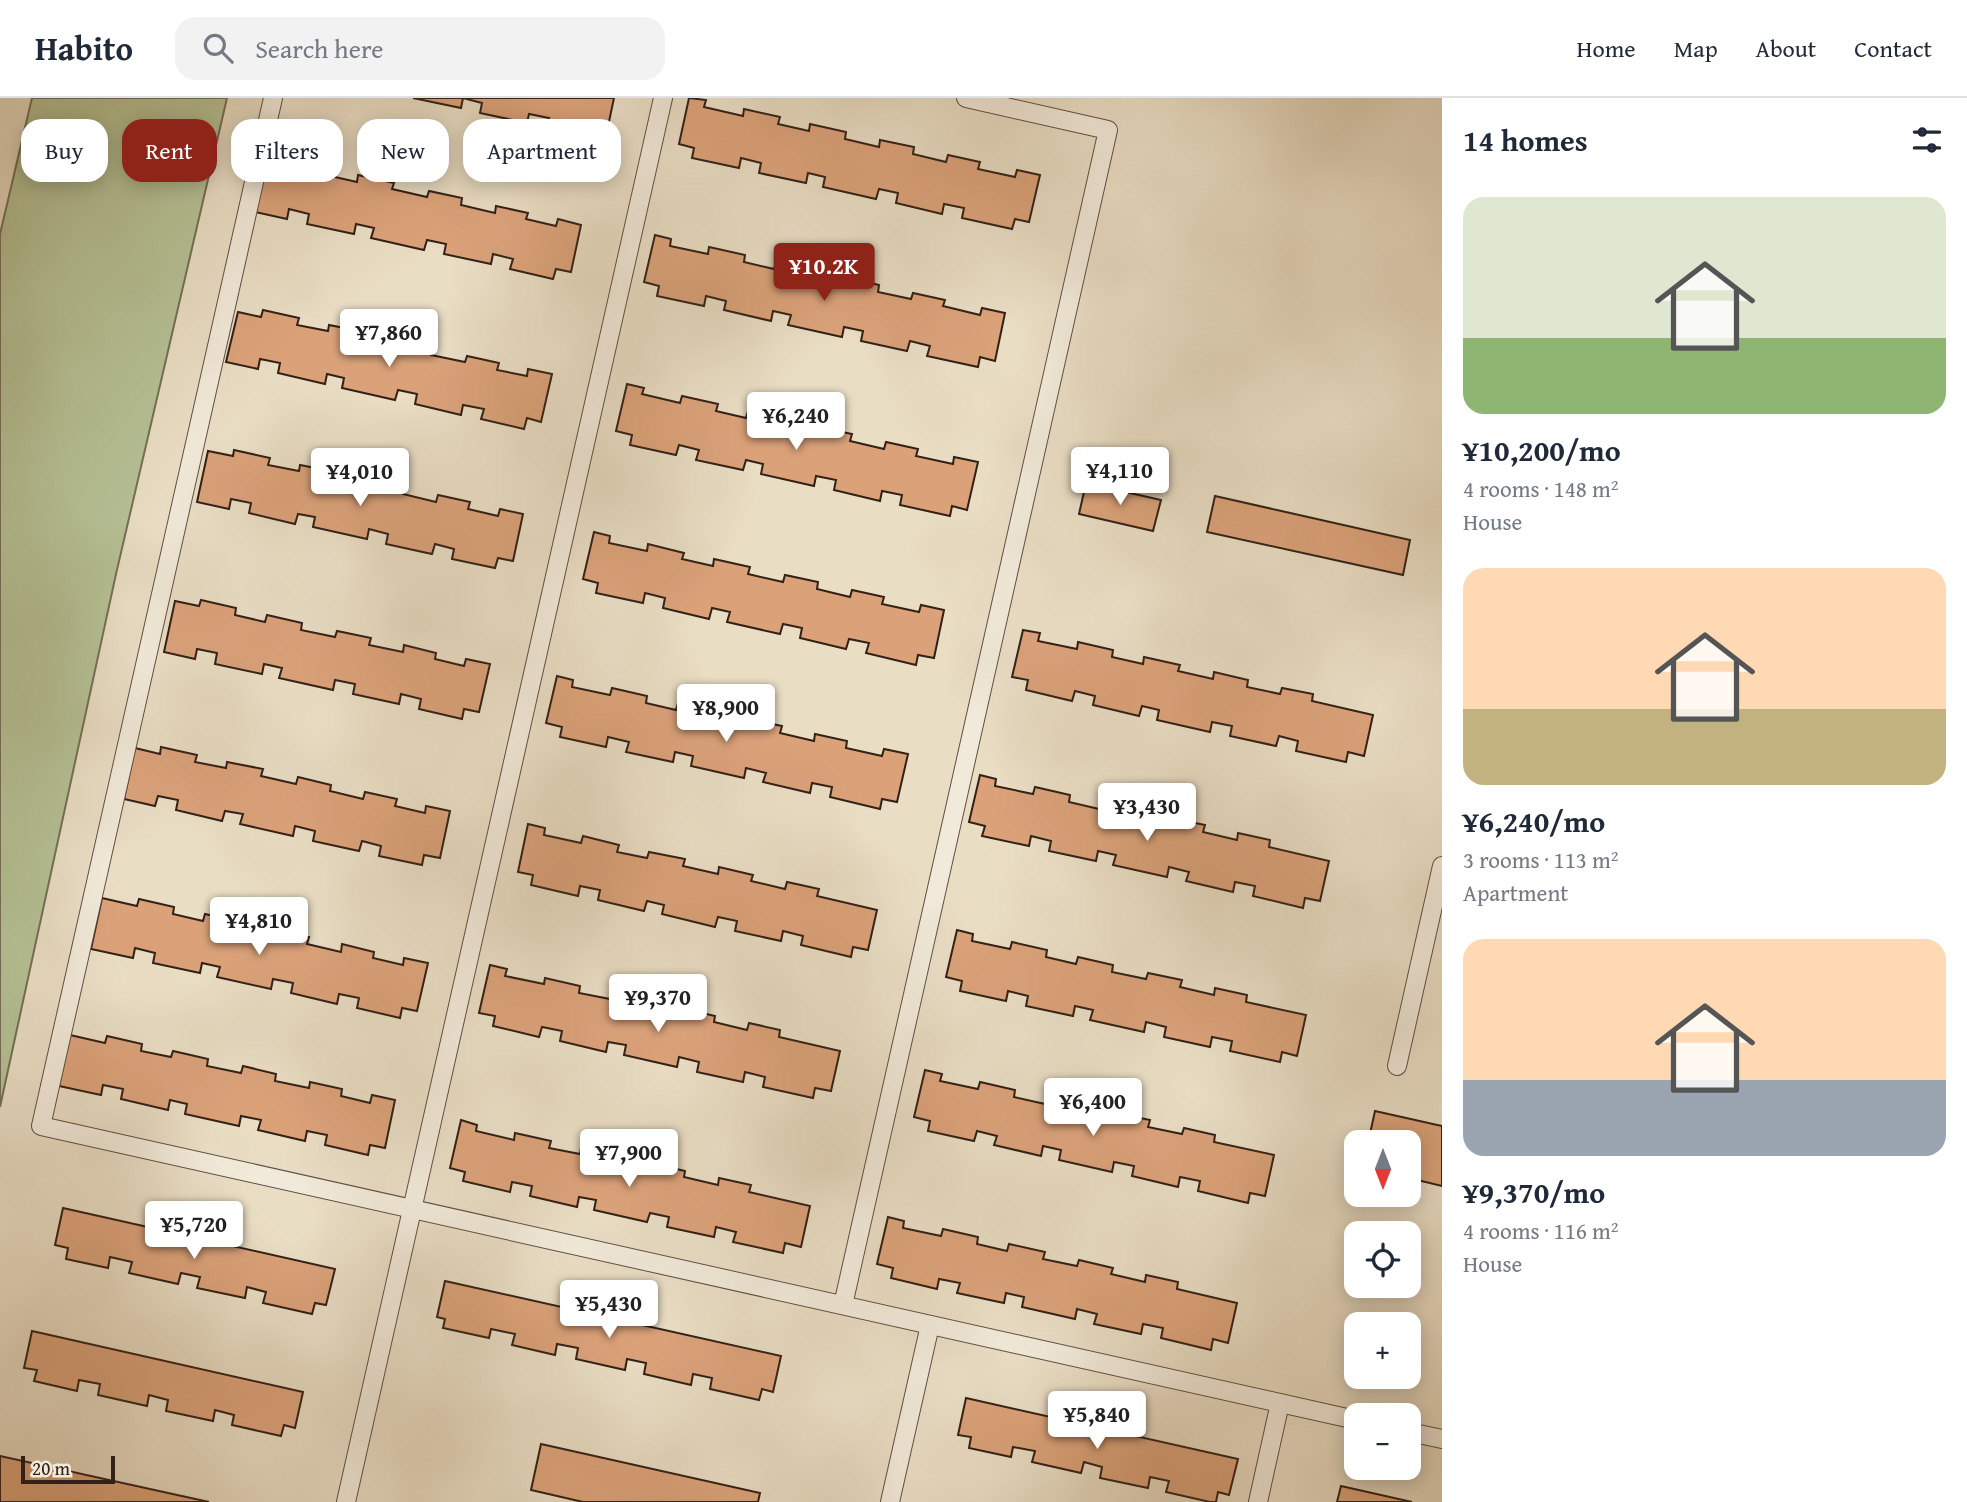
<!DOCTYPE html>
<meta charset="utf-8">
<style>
:root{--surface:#fff;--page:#f2f2f3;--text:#1f2937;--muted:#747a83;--line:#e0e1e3;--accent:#8f2418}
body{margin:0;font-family:"Gentium Book Plus",serif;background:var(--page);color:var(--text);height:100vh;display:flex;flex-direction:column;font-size:26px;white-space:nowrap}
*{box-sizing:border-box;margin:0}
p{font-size:23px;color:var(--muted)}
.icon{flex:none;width:38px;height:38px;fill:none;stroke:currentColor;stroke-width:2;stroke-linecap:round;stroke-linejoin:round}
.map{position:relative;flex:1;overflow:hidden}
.side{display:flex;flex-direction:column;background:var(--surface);width:525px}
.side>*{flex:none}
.hud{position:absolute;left:21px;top:21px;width:665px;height:63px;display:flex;gap:14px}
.needle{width:46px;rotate:180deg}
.buttons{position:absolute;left:1344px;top:1032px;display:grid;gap:14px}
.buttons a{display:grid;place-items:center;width:77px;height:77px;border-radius:14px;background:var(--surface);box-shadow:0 4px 18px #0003;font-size:35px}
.scale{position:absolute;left:21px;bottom:18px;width:94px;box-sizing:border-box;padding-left:7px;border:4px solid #332016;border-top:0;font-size:19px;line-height:24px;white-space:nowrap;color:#332016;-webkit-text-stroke:5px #f1e9d9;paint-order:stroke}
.price{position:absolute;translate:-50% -60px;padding:0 16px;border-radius:7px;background:#fff;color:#222;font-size:23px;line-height:46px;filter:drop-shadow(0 2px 4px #0008)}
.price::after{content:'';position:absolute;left:50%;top:42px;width:21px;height:16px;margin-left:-10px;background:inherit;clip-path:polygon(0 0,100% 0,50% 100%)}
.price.selected{background:var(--accent);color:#fff}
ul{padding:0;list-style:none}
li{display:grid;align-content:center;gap:14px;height:371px;padding:0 21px}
li span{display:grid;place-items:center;height:217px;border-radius:21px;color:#555}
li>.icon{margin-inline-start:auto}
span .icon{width:126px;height:126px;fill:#fffc;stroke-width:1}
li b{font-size:30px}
h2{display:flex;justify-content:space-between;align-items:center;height:84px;padding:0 21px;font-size:30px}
.chip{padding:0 24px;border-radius:21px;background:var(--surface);box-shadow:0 4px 18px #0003;font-size:24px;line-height:63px}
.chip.selected{background:var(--accent);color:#fff}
header{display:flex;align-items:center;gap:42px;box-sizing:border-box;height:98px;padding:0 35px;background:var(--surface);border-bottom:2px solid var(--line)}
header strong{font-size:33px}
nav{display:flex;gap:38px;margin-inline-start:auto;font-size:24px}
.search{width:490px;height:63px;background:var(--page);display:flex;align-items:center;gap:18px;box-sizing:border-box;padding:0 24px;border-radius:21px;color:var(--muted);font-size:26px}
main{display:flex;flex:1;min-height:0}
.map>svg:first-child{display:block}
</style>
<header>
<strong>Habito</strong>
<div class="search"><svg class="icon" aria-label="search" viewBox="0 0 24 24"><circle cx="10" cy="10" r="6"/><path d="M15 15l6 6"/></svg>Search here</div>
<nav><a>Home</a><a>Map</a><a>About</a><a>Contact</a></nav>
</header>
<main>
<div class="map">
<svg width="1442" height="1404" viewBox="0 0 1442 1404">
<rect width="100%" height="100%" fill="#e9ddc4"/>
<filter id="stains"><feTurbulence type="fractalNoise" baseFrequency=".00286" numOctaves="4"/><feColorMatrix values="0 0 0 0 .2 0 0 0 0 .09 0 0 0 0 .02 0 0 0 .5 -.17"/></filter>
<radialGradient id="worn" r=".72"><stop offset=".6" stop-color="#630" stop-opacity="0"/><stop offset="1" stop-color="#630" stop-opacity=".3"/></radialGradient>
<polygon fill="#b5c195" stroke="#747056" stroke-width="2" points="32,0 227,0 116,476 0,1009 0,136"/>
<g fill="#dba27a" stroke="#332016" stroke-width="2">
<polygon points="413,0 614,0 607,33 592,29 590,40 546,30 549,20 529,16 527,25 480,15 482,5 463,0 461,10"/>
<polygon points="689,0 706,2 704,9 743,18 744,11 780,19 778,26 809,33 810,26 846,34 845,41 879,49 880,42 914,49 913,56 946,64 948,57 980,64 978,71 1015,79 1017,72 1040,77 1029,124 1015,121 1012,131 962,120 964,110 944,106 942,116 896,105 898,95 879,91 876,101 823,89 825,79 808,75 806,85 759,75 761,65 741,60 739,70 692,60 694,50 679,46"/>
<polygon points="292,62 328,70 326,77 357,84 358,77 394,85 392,91 427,99 429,93 462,100 461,107 495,115 496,108 528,115 526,121 556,128 558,121 581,127 571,174 556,171 553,181 510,171 513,161 493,156 491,166 444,156 446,146 427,142 424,152 371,140 374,130 356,126 354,136 307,126 309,116 289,111 287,121 255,114 267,63 291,69"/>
<polygon points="655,137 671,141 670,148 708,156 709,149 745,157 744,164 774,171 776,164 811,172 810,178 844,186 846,179 879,187 878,194 911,201 913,195 945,202 943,208 980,217 982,210 1005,215 995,263 980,259 978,269 927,258 930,248 910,243 907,253 861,243 863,233 844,229 842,239 788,227 791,217 773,213 771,223 724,212 726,203 706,198 704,208 657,198 659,188 644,184"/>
<polygon points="263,212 299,220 297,227 328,233 329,227 365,234 363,242 398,249 399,242 433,250 431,257 465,264 467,258 499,265 497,272 527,278 528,271 552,276 541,324 527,320 524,331 481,321 484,311 463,307 461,317 415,306 417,296 398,292 395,302 342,290 344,280 327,276 325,286 278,275 280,265 260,261 258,271 226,264 238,214 261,219"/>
<polygon points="627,286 644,290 642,296 680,305 682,298 718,306 716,313 746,320 748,313 784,321 782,328 817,336 818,329 852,336 850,343 884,351 886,344 918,351 916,358 953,366 954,359 978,364 967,412 952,408 950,418 900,407 902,397 882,393 880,403 834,392 836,382 816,378 814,388 761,376 763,366 746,362 743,372 696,362 699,352 679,347 676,357 630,347 632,337 616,333"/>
<polygon points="234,352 270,360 268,367 299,373 300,367 336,374 335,381 369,389 371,382 404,390 403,396 436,404 438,397 470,404 468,411 498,418 500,411 523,416 513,463 498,460 495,470 452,461 454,451 435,446 432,456 386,446 388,436 369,431 367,441 313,429 315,419 298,416 295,426 249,415 251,405 231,401 229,411 197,404 208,353 233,358"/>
<polygon points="1086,385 1161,402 1153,433 1079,416"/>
<polygon points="1215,398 1410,442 1403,477 1207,434"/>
<polygon points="594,434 610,438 609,445 647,453 648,446 684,455 682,461 713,468 714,461 750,469 748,476 783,484 785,477 818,484 817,491 850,499 852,492 884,499 882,506 919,514 921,507 944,512 934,560 918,557 916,567 866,555 869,545 849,541 846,551 800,540 802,530 783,526 780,536 727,524 730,514 712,510 709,521 663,510 665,500 645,495 643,505 596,495 598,485 583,481"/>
<polygon points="201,502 236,510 235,517 265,524 267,517 302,525 301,532 335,539 337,533 371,540 369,547 403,554 404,547 436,555 435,561 464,568 466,561 490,566 479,614 464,611 462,621 419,611 421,601 401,596 399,606 353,596 355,586 335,582 333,592 279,580 282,570 264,566 262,576 215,566 217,555 197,551 195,561 164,554 175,503 199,508"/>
<polygon points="1023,532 1040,535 1038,543 1077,551 1078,544 1113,552 1112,559 1143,566 1144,559 1180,567 1178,573 1213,581 1214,574 1248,582 1247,589 1280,596 1282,590 1313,596 1312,603 1373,617 1364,658 1348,654 1346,664 1296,653 1298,643 1279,638 1276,648 1230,638 1232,628 1212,624 1210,634 1157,622 1159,612 1142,608 1139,618 1093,607 1095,598 1075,593 1072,603 1026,592 1028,582 1012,579"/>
<polygon points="557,578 573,582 572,589 610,597 612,590 647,598 646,605 676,612 678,605 714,613 712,620 746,627 748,621 782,628 780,635 814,643 815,636 847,643 846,650 882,658 884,651 908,656 897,704 882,701 880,711 830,699 832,689 812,685 810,695 763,684 766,675 746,670 744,680 691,668 693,658 675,654 673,664 626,654 629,644 608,639 606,649 560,639 562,629 546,625"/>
<polygon points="161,649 197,657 195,664 226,670 227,664 263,671 261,678 296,686 298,679 331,687 330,693 363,701 365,694 397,701 395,708 425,715 426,708 450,713 440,760 424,757 422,767 379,758 381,748 362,743 359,753 313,743 315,733 295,728 293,738 240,726 243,716 225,713 222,723 176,712 178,702 158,698 155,708 124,701 135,650 160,656"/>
<polygon points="980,677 996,681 995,688 1033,696 1035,689 1070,697 1069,704 1099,711 1101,704 1136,712 1135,719 1169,726 1171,720 1205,727 1203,734 1237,742 1238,735 1270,742 1269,749 1329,763 1320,803 1305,800 1303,810 1253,798 1255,788 1235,784 1233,794 1186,783 1189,774 1169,769 1167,779 1113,767 1116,757 1098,753 1096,763 1049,753 1051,743 1031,738 1029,748 982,738 985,728 969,724"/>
<polygon points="528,726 545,730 544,737 581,745 583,738 619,747 617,754 647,760 649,754 685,761 683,768 718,776 719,769 753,777 751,783 785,791 787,784 819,791 817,798 877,812 868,852 853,849 851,859 801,847 803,838 783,833 781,843 735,833 737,823 718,819 715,829 662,816 664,807 647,803 644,813 598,802 600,792 580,788 578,798 531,787 533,777 518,774"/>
<polygon points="102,800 137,808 139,801 174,809 173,816 203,823 205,816 240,824 239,831 273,838 275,832 309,839 307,846 341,854 342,846 374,854 373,860 403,867 404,860 428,865 417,913 402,910 400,920 357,910 359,900 339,896 337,906 291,895 293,885 273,881 271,891 217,879 220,869 202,865 200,875 153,865 155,855 135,850 133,860 91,851"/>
<polygon points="957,832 973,836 972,843 1010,851 1012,844 1047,852 1046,859 1076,866 1078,859 1113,867 1112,874 1146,881 1148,875 1182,882 1180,889 1214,897 1215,890 1247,897 1246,904 1306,917 1297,958 1282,954 1280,964 1230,953 1232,943 1212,939 1210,949 1164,939 1166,929 1146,924 1144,934 1090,922 1093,912 1075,908 1073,918 1026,908 1028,898 1008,893 1006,903 960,893 962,883 946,879"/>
<polygon points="490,867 507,871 505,878 544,886 545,880 580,888 579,895 610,901 611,895 647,902 645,909 680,917 681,910 715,918 714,924 747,932 749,925 780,932 779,939 840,953 831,993 815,990 813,1000 763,989 765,979 745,974 743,984 697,974 699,964 679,959 677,969 624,957 626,947 608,944 606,954 560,943 562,933 542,929 539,939 493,928 495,918 479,915"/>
<polygon points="70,937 105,945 107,938 142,946 141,953 171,959 173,953 208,961 207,968 241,975 243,968 276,976 275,983 309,990 310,984 342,991 341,998 370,1005 372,997 395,1002 385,1050 370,1047 368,1057 325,1047 327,1037 307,1033 305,1043 258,1032 261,1022 241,1018 239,1028 185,1016 187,1006 170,1002 168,1012 121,1001 123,991 103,987 101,997 59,988"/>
<polygon points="925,972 942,976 940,983 978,991 980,984 1015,992 1014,999 1045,1006 1046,999 1082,1007 1080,1014 1115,1021 1116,1015 1150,1022 1148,1029 1182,1036 1184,1030 1215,1037 1214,1044 1274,1057 1265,1098 1250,1095 1248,1105 1198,1093 1200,1083 1180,1079 1178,1089 1132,1078 1134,1068 1114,1064 1112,1074 1059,1062 1061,1052 1043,1048 1041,1058 994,1047 997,1038 977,1033 974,1043 928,1033 930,1023 914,1019"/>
<polygon points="1375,1013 1442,1028 1442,1088 1409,1080 1409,1045 1368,1045"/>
<polygon points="461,1022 477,1027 476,1033 514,1042 515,1035 551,1043 549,1050 580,1056 581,1050 617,1057 615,1064 650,1072 652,1065 685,1073 684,1079 718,1087 719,1080 751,1087 749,1094 810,1108 801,1149 785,1145 783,1155 733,1144 736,1134 716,1129 714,1139 667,1129 669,1119 650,1115 647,1124 594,1112 596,1102 579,1099 577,1109 530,1098 532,1088 512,1084 510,1094 463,1083 465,1074 450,1070"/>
<polygon points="63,1110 335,1171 326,1207 315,1205 312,1216 263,1205 266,1194 247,1189 245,1200 197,1190 200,1179 181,1175 178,1186 129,1175 132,1164 110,1159 108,1170 66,1161 68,1150 55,1147"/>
<polygon points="888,1119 904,1123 903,1130 941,1138 943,1131 978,1139 977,1146 1007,1153 1009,1146 1045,1154 1043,1161 1077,1168 1079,1162 1113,1170 1111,1176 1145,1184 1146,1177 1178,1184 1177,1191 1237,1205 1228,1245 1213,1241 1211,1252 1161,1240 1163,1230 1143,1226 1141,1236 1094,1226 1097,1216 1077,1211 1075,1221 1022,1209 1024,1199 1006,1195 1004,1205 957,1195 960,1185 939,1181 937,1191 891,1180 893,1170 877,1166"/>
<polygon points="445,1183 781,1258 773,1294 762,1291 759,1302 710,1291 712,1280 693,1276 691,1287 644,1276 646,1265 627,1261 625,1272 576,1261 578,1250 557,1246 555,1257 512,1247 515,1236 491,1231 489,1240 443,1230 445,1221 437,1219"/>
<polygon points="32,1233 303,1294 295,1330 284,1327 281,1338 232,1327 234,1317 215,1312 213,1323 166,1313 168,1302 149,1297 147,1308 98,1297 100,1286 79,1282 77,1293 34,1283 37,1272 24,1270"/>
<polygon points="966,1300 1238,1361 1229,1397 1218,1394 1216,1404 1210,1404 1166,1394 1169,1383 1150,1379 1148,1390 1100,1380 1102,1369 1084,1364 1081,1375 1032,1364 1035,1353 1013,1349 1011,1359 969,1350 971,1339 958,1337"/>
<polygon points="541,1346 760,1395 758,1404 583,1404 531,1392"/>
<polygon points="0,1358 209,1404 0,1404"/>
<polygon points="1341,1388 1412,1404 1337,1404"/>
</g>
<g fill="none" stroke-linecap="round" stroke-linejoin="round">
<defs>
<g id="lane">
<polyline points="273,0 41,1028 1356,1322"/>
<polyline points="1397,968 1442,768"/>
<polyline points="843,1207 1108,32 966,0"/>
<polyline points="1409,1334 1442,1341"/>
<polyline points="346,1404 663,0"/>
<polyline points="890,1404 930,1227"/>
<polyline points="1258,1404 1280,1305"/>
</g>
</defs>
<use href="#lane" stroke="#604f42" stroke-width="20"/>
<use href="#lane" stroke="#f1e9d9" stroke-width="18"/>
</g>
<rect width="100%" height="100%" filter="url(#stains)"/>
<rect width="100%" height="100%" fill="url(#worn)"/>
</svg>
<div class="buttons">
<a><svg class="needle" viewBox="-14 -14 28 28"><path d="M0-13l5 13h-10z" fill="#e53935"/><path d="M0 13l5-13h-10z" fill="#747a83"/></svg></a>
<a><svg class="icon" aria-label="locate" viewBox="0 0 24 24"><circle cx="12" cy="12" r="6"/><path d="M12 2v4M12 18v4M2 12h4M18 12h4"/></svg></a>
<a>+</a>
<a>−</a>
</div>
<div class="scale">20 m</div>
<b class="price selected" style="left:824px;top:205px">¥10.2K</b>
<b class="price" style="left:389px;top:271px">¥7,860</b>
<b class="price" style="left:796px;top:354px">¥6,240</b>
<b class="price" style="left:1120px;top:409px">¥4,110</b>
<b class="price" style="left:360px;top:410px">¥4,010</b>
<b class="price" style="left:726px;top:646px">¥8,900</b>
<b class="price" style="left:1147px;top:745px">¥3,430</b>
<b class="price" style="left:259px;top:859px">¥4,810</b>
<b class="price" style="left:658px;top:936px">¥9,370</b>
<b class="price" style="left:1093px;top:1040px">¥6,400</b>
<b class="price" style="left:629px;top:1091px">¥7,900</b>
<b class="price" style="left:194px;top:1163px">¥5,720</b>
<b class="price" style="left:609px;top:1242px">¥5,430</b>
<b class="price" style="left:1097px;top:1353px">¥5,840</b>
<div class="hud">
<a class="chip">Buy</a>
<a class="chip selected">Rent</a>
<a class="chip">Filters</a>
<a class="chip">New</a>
<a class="chip">Apartment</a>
</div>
</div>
<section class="side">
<h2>14 homes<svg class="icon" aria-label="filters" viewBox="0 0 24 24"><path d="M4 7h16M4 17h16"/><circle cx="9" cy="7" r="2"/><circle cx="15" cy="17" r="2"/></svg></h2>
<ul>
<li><span style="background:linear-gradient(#dfe7d0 65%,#8fb573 0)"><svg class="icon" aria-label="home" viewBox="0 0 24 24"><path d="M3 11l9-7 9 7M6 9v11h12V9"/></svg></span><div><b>¥10,200/mo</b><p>4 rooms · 148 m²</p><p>House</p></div></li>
<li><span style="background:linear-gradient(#ffd9b3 65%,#c2b280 0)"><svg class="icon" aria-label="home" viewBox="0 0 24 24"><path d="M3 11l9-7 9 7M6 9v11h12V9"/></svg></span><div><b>¥6,240/mo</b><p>3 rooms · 113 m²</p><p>Apartment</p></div></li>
<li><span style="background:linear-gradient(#ffd9b3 65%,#9aa5b1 0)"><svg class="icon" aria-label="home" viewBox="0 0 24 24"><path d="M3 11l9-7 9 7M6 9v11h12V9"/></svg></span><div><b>¥9,370/mo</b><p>4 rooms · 116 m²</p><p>House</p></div></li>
</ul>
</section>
</main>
